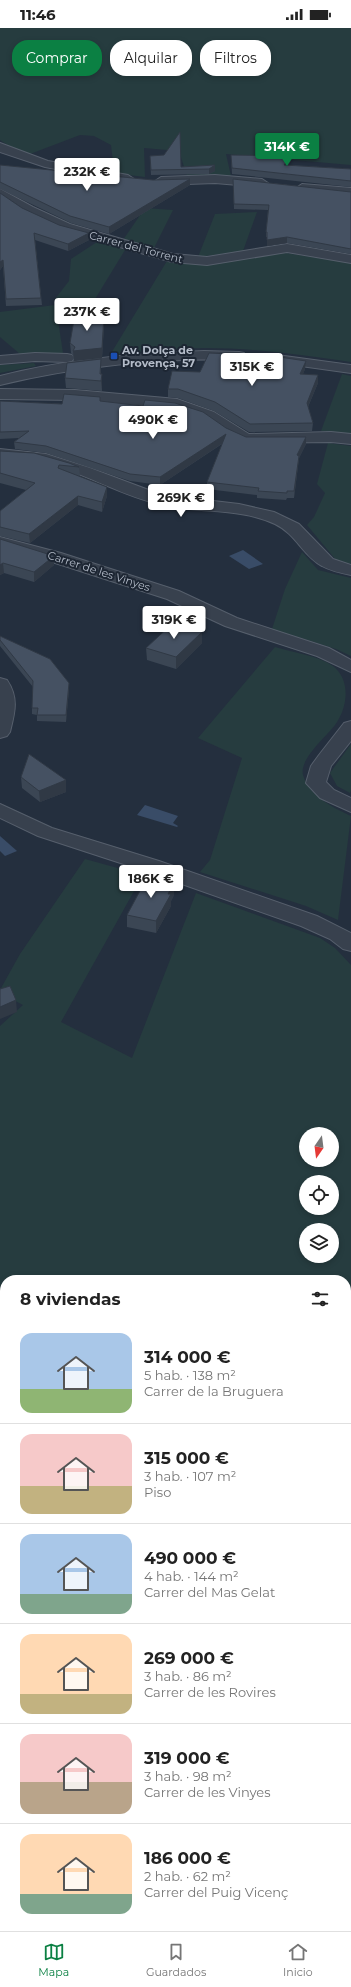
<!DOCTYPE html>
<html lang="es">
<meta charset="utf-8">
<style>
:root{--surface:#fff;--page:#f2f2f2;--text:#222;--muted:#767676;--line:#e0e0e0;--accent:#0b8043}
body{margin:0;font-family:Montserrat,sans-serif;background:var(--page);color:var(--text);height:100vh;display:flex;flex-direction:column;font-size:15px;white-space:nowrap}
*{box-sizing:border-box;margin:0}
p{font-size:13px;color:var(--muted)}
.icon{flex:none;width:22px;height:22px;fill:none;stroke:currentColor;stroke-width:2;stroke-linecap:round;stroke-linejoin:round}
.map{position:relative;flex:1;overflow:hidden}
.drawer{position:absolute;left:0px;top:1247px;width:351px;height:656px;display:flex;flex-direction:column;background:var(--surface);border-radius:16px 16px 0 0;box-shadow:0 2px 6px #0003}
.drawer>*{flex:none}
.guide{position:absolute;left:12px;top:12px;width:327px;height:36px;display:flex;gap:8px}
.needle{width:26px;rotate:194deg}
.controls{position:absolute;left:299px;top:1099px;display:grid;gap:8px}
.controls a{display:grid;place-items:center;width:40px;height:40px;border-radius:50%;background:var(--surface);box-shadow:0 2px 6px #0003;font-size:20px}
.price{position:absolute;translate:-50% -34px;padding:0 9px;border-radius:4px;background:#fff;color:#222;font-size:13px;line-height:26px;filter:drop-shadow(0 1px 2px #0008)}
.price::after{content:'';position:absolute;left:50%;top:24px;width:12px;height:9px;margin-left:-6px;background:inherit;clip-path:polygon(0 0,100% 0,50% 100%)}
.price.selected{background:var(--accent);color:#fff}
ul{padding:0;list-style:none}
li{display:flex;align-items:center;gap:12px;height:100px;padding:0 20px}
li+li{border-top:1px solid var(--line)}
li span{display:grid;place-items:center;flex:none;width:112px;height:80px;border-radius:12px;color:#555}
li>.icon{margin-inline-start:auto}
span .icon{width:48px;height:48px;fill:#fffc;stroke-width:1}
li b{font-size:17px}
h2{display:flex;justify-content:space-between;align-items:center;height:48px;padding:0 20px;font-size:17px}
.chip{padding:0 14px;border-radius:16px;background:var(--surface);box-shadow:0 2px 6px #0003;font-size:14px;line-height:36px}
.chip.selected{background:var(--accent);color:#fff}
.status{display:flex;justify-content:space-between;align-items:center;height:28px;padding:0 20px;background:var(--surface);direction:ltr}
.status svg{height:11px;fill:currentColor}
.tabs{display:flex;justify-content:space-around;align-items:center;height:56px;border-top:1px solid var(--line);background:var(--surface);font-size:11px;color:var(--muted)}
.tabs a{display:grid;justify-items:center;gap:2px}
.tabs .selected{color:var(--accent)}
.map>svg:first-child{display:block}
</style>
<div class="status"><b>11:46</b><svg viewBox="0 0 49 12"><path d="M0 12V9h3v3zM5 12V6h3v6zM10 12V3h3v9zM15 12V0h3v12zM26 1h20v11H26zM47 4h2v5h-2z"/></svg></div>
<div class="map">
<svg width="351" height="1903" viewBox="0 0 351 1903">
<rect width="100%" height="100%" fill="#242f3e"/>
<g fill="#263c3f" fill-rule="evenodd">
<path d="M 0,0 L 351,0 L 351,137 L 226,126 L 231,148 L 187,148 L 179,123 L 144,120 L 145,149 L 112,145 L 113,134 L 111,117 L 94,108 L 80,107 L 30,126 C 19,123 10,119 0,112 Z"/>
<polygon points="145,180 173,182 154,220 123,212"/>
<polygon points="257,184 243,223 198,229 215,186"/>
<polygon points="97,214 125,222 92,276 56,279 63,325 20,326 0,309 0,284 55,277 55,271 69,253 71,231"/>
<path d="M 279,224 L 351,235 L 351,334 C 303,327 254,320 205,320 C 173,320 142,324 110,327 L 167,233 L 201,237 Z"/>
<polygon points="34,335 36,338 0,345 0,337"/>
<polygon points="342,346 351,348 351,406 321,403"/>
<polygon points="328,415 351,418 351,536 336,532 307,497 314,489 325,465 317,456"/>
<polygon points="302,524 318,542 351,550 351,628 336,621 272,601 285,561"/>
<path d="M 275,619 C 294,625 317,627 333,638 C 351,652 348,679 335,697 C 326,709 299,731 303,747 C 309,768 334,780 351,788 L 338,892 L 306,878 L 200,844 L 210,832 L 242,730 L 198,710 Z"/>
<polygon points="351,716 351,762 350,765 337,758 330,745"/>
<path d="M 85,831 L 143,847 L 61,994 L 132,1030 L 196,865 L 320,910 L 335,920 L 351,937 L 351,1903 L 0,1903 L 0,998 L 23,977 L 0,965 L 0,962 L 20,926 ZM 306,1106 L 332,1106 L 332,1132 L 306,1132 ZM 306,1154 L 332,1154 L 332,1180 L 306,1180 ZM 306,1202 L 332,1202 L 332,1228 L 306,1228 ZM 5,1252 L 346,1252 L 346,1898 L 5,1898 Z"/>
</g>
<g fill="#394c67">
<polygon points="243,522 263,536 249,541 229,528"/>
<polygon points="145,777 178,788 173,795 178,798 177,799 137,787"/>
<polygon points="0,808 17,823 5,828 0,823"/>
</g>
<g fill="none" stroke-linecap="round" stroke-linejoin="round">
<defs>
<g id="minor">
<polygon points="0,115 48,133 128,147 134,151 128,155 45,139 0,124"/>
<polygon points="215,147 262,151 268,155 262,159 215,155 161,157 155,153 161,149"/>
<polygon points="302,156 351,160 351,168 298,163 296,160"/>
<polygon points="0,161 33,179 70,196 173,226 207,229 287,216 351,227 351,235 287,224 207,237 172,234 60,202 23,185 0,170"/>
<path d="M 204,323 L 239,324 L 244,325 L 246,328 L 244,331 L 239,332 C 162,329 75,339 0,357 L 0,348 C 66,331 136,325 204,323 Z"/>
<polygon points="35,325 67,326 72,327 74,330 72,333 67,334 35,333 0,336 0,328"/>
<polygon points="277,327 351,337 351,345 272,334 270,331 272,328"/>
<polygon points="0,361 75,362 177,371 214,384 249,406 331,404 351,406 351,416 331,414 246,415 227,406 204,390 175,380 75,372 0,371"/>
<path d="M 0,421 L 46,426 L 90,440 L 162,467 L 239,476 L 274,484 L 299,496 L 333,531 L 351,537 L 351,547 C 341,545 331,543 322,538 C 303,528 296,506 275,496 C 239,479 197,486 159,476 C 118,467 81,442 39,434 C 27,431 13,432 0,431 Z"/>
<polygon points="0,509 61,525 179,563 237,590 329,620 351,632 351,644 317,628 225,598 167,571 49,533 0,519"/>
<path d="M 0,650 L 7,652 C 19,670 15,684 10,704 L 7,708 L 0,710 Z"/>
<polygon points="351,693 351,713 331,738 326,754 334,762 351,770 351,784 320,770 306,755 311,738 319,727 344,695"/>
<polygon points="0,776 52,800 159,833 317,888 351,905 351,923 343,921 330,911 301,898 145,843 38,808 0,790"/>
</g>
</defs>
<use href="#minor" stroke="#565f6c" stroke-width="2"/>
<use href="#minor" fill="#38414e" fill-rule="evenodd"/>
</g>
<g fill="#3b4654">
<polygon points="231,127 291,128 291,133 288,137 351,141 351,159 232,146"/>
<polygon points="150,128 181,139 215,137 215,143 209,146 151,147"/>
<polygon points="0,137 190,157 109,206 71,195 0,161"/>
<polygon points="233,151 351,164 351,226 287,215 267,218 267,209 266,209 266,204 268,182 234,181"/>
<polygon points="0,165 22,180 89,212 68,223 35,212 42,277 6,278 3,238 0,242"/>
<polygon points="104,297 102,330 74,333 73,328 71,325 70,315"/>
<polygon points="101,331 101,346 102,346 102,363 66,360 65,350"/>
<polygon points="305,341 303,346 318,347 318,355 308,379 313,395 312,403 249,404 214,383 178,370 168,369 168,361 200,344"/>
<polygon points="0,373 62,376 100,373 226,400 246,409 306,409 306,416 299,430 294,470 287,470 286,472 257,470 257,467 207,461 207,454 222,416 160,457 130,453 46,425 15,421 14,414 19,410 0,411"/>
<polygon points="0,423 79,439 80,448 78,448 107,459 107,468 102,484 78,477 30,515 0,508 0,483 26,462 0,455"/>
<polygon points="0,511 54,537 34,554 4,545 0,547"/>
<polygon points="0,608 69,655 69,661 66,694 37,693 37,687 32,686 32,680 33,659 0,618"/>
<polygon points="202,615 176,641 147,632 146,620"/>
<polygon points="21,749 66,752 66,764 40,774 22,760"/>
<polygon points="174,867 171,873 171,878 156,905 127,899 127,887"/>
</g>
<g fill="#303945">
<polygon points="291,128 291,133 284,142 284,137"/>
<polygon points="215,137 215,143 209,146 209,141"/>
<polygon points="190,151 190,157 109,206 109,199"/>
<polygon points="89,205 89,212 68,223 68,216"/>
<polygon points="287,209 287,215 267,218 267,212"/>
<polygon points="3,232 3,238 0,242 0,234"/>
<polygon points="104,287 104,297 102,330 74,333 73,323"/>
<polygon points="306,333 305,341 300,354 300,346"/>
<polygon points="102,346 102,363 101,353"/>
<polygon points="318,347 318,355 306,383 307,375"/>
<polygon points="226,406 226,413 160,457 160,449"/>
<polygon points="306,409 306,416 299,430 294,470 297,427"/>
<polygon points="107,459 107,468 102,484 102,474"/>
<polygon points="78,468 78,477 30,515 29,506"/>
<polygon points="54,528 54,537 34,554 34,544"/>
<polygon points="3,535 4,545 0,547 0,537"/>
<polygon points="202,604 202,615 176,641 176,629"/>
<polygon points="69,655 69,661 66,694 66,687"/>
<polygon points="66,752 66,764 40,774 39,763"/>
<polygon points="174,855 174,867 171,873 171,878 156,905 156,893 168,866"/>
<polygon points="16,972 17,984 0,991 0,979"/>
</g>
<g fill="#455162" stroke="#303945">
<polygon points="180,104 181,139 215,137 209,141 151,142 150,128 164,127"/>
<polygon points="231,127 291,128 284,137 351,141 351,153 232,140"/>
<polygon points="0,137 153,152 190,151 109,199 70,188 0,154"/>
<polygon points="233,151 351,164 351,221 287,209 267,212 267,204 266,204 269,177 234,176"/>
<polygon points="0,165 22,180 59,197 89,205 68,216 34,205 41,270 6,271 3,232 0,234"/>
<polygon points="75,286 104,287 102,320 73,323 75,319 70,315"/>
<polygon points="209,325 273,328 306,333 300,346 318,347 307,375 313,395 250,396 215,374 178,361 168,361 172,343 200,344"/>
<polygon points="101,331 100,346 102,346 101,353 65,350 67,335"/>
<polygon points="64,366 100,369 100,373 143,378 145,372 175,375 203,384 226,400 246,409 306,409 297,427 299,428 294,463 287,463 287,465 258,463 259,460 207,454 226,406 160,449 130,446 46,418 14,414 29,403 0,404 0,373 62,376"/>
<polygon points="0,423 34,425 69,435 79,439 59,437 58,440 107,459 102,474 78,468 29,506 0,499 0,483 35,455 0,445"/>
<polygon points="0,511 54,528 34,544 3,535 0,537"/>
<polygon points="173,595 202,604 176,629 146,620"/>
<polygon points="0,608 50,631 69,655 66,687 37,687 38,680 32,680 33,653 0,612"/>
<polygon points="29,726 66,752 39,763 21,749"/>
<polygon points="149,846 174,855 168,866 171,866 156,893 127,887"/>
<polygon points="10,958 16,972 0,979 0,961"/>
</g>
<rect fill="#1a4fb4" stroke="#1d2633" stroke-width="1.5" x="110" y="324" width="8" height="8" rx="2"/>
<g text-anchor="middle" stroke-width="4" stroke-linejoin="round" paint-order="stroke">
<g font-size="11" fill="#b4bcc9" stroke="#1d2633">
<text transform="translate(136 219) rotate(15)" y="4">Carrer del Torrent</text>
<text transform="translate(99 543) rotate(18)" y="4">Carrer de les Vinyes</text>
</g>
<g font-size="11" font-weight="bold" fill="#b4bcc9" stroke="#1d2633" text-anchor="start">
<text x="122" y="326">Av. Dolça de<tspan x="122" dy="13">Provença, 57</tspan></text>
</g>
</g>
</svg>
<div class="controls">
<a><svg class="needle" viewBox="-14 -14 28 28"><path d="M0-13l5 13h-10z" fill="#e53935"/><path d="M0 13l5-13h-10z" fill="#767676"/></svg></a>
<a><svg class="icon" aria-label="locate" viewBox="0 0 24 24"><circle cx="12" cy="12" r="6"/><path d="M12 2v4M12 18v4M2 12h4M18 12h4"/></svg></a>
<a><svg class="icon" aria-label="layers" viewBox="0 0 24 24"><path d="M12 4l9 5-9 5-9-5zM3 14l9 5 9-5"/></svg></a>
</div>
<b class="price selected" style="left:287px;top:139px">314K €</b>
<b class="price" style="left:87px;top:164px">232K €</b>
<b class="price" style="left:87px;top:304px">237K €</b>
<b class="price" style="left:252px;top:359px">315K €</b>
<b class="price" style="left:153px;top:412px">490K €</b>
<b class="price" style="left:181px;top:490px">269K €</b>
<b class="price" style="left:174px;top:612px">319K €</b>
<b class="price" style="left:151px;top:871px">186K €</b>
<div class="guide">
<a class="chip selected">Comprar</a>
<a class="chip">Alquilar</a>
<a class="chip">Filtros</a>
</div>
<section class="drawer">
<h2>8 viviendas<svg class="icon" aria-label="filters" viewBox="0 0 24 24"><path d="M4 7h16M4 17h16"/><circle cx="9" cy="7" r="2"/><circle cx="15" cy="17" r="2"/></svg></h2>
<ul>
<li><span style="background:linear-gradient(#a9c7e8 70%,#8fb573 0)"><svg class="icon" aria-label="home" viewBox="0 0 24 24"><path d="M3 11l9-7 9 7M6 9v11h12V9"/></svg></span><div><b>314 000 €</b><p>5 hab. · 138 m²</p><p>Carrer de la Bruguera</p></div></li>
<li><span style="background:linear-gradient(#f6c9c9 65%,#c2b280 0)"><svg class="icon" aria-label="home" viewBox="0 0 24 24"><path d="M3 11l9-7 9 7M6 9v11h12V9"/></svg></span><div><b>315 000 €</b><p>3 hab. · 107 m²</p><p>Piso</p></div></li>
<li><span style="background:linear-gradient(#a9c7e8 75%,#7fa58c 0)"><svg class="icon" aria-label="home" viewBox="0 0 24 24"><path d="M3 11l9-7 9 7M6 9v11h12V9"/></svg></span><div><b>490 000 €</b><p>4 hab. · 144 m²</p><p>Carrer del Mas Gelat</p></div></li>
<li><span style="background:linear-gradient(#ffd9b3 75%,#c2b280 0)"><svg class="icon" aria-label="home" viewBox="0 0 24 24"><path d="M3 11l9-7 9 7M6 9v11h12V9"/></svg></span><div><b>269 000 €</b><p>3 hab. · 86 m²</p><p>Carrer de les Rovires</p></div></li>
<li><span style="background:linear-gradient(#f6c9c9 60%,#b9a48a 0)"><svg class="icon" aria-label="home" viewBox="0 0 24 24"><path d="M3 11l9-7 9 7M6 9v11h12V9"/></svg></span><div><b>319 000 €</b><p>3 hab. · 98 m²</p><p>Carrer de les Vinyes</p></div></li>
<li><span style="background:linear-gradient(#ffd9b3 75%,#7fa58c 0)"><svg class="icon" aria-label="home" viewBox="0 0 24 24"><path d="M3 11l9-7 9 7M6 9v11h12V9"/></svg></span><div><b>186 000 €</b><p>2 hab. · 62 m²</p><p>Carrer del Puig Vicenç</p></div></li>
</ul>
</section>
</div>
<nav class="tabs">
<a class="selected"><svg class="icon" aria-label="map" viewBox="0 0 24 24"><path d="M3 6l6-2 6 2 6-2v14l-6 2-6-2-6 2zM9 4v14M15 6v14"/></svg>Mapa</a>
<a><svg class="icon" aria-label="saved" viewBox="0 0 24 24"><path d="M7 4h10v16l-5-4-5 4z"/></svg>Guardados</a>
<a><svg class="icon" aria-label="home" viewBox="0 0 24 24"><path d="M3 11l9-7 9 7M6 9v11h12V9"/></svg>Inicio</a>
</nav>
